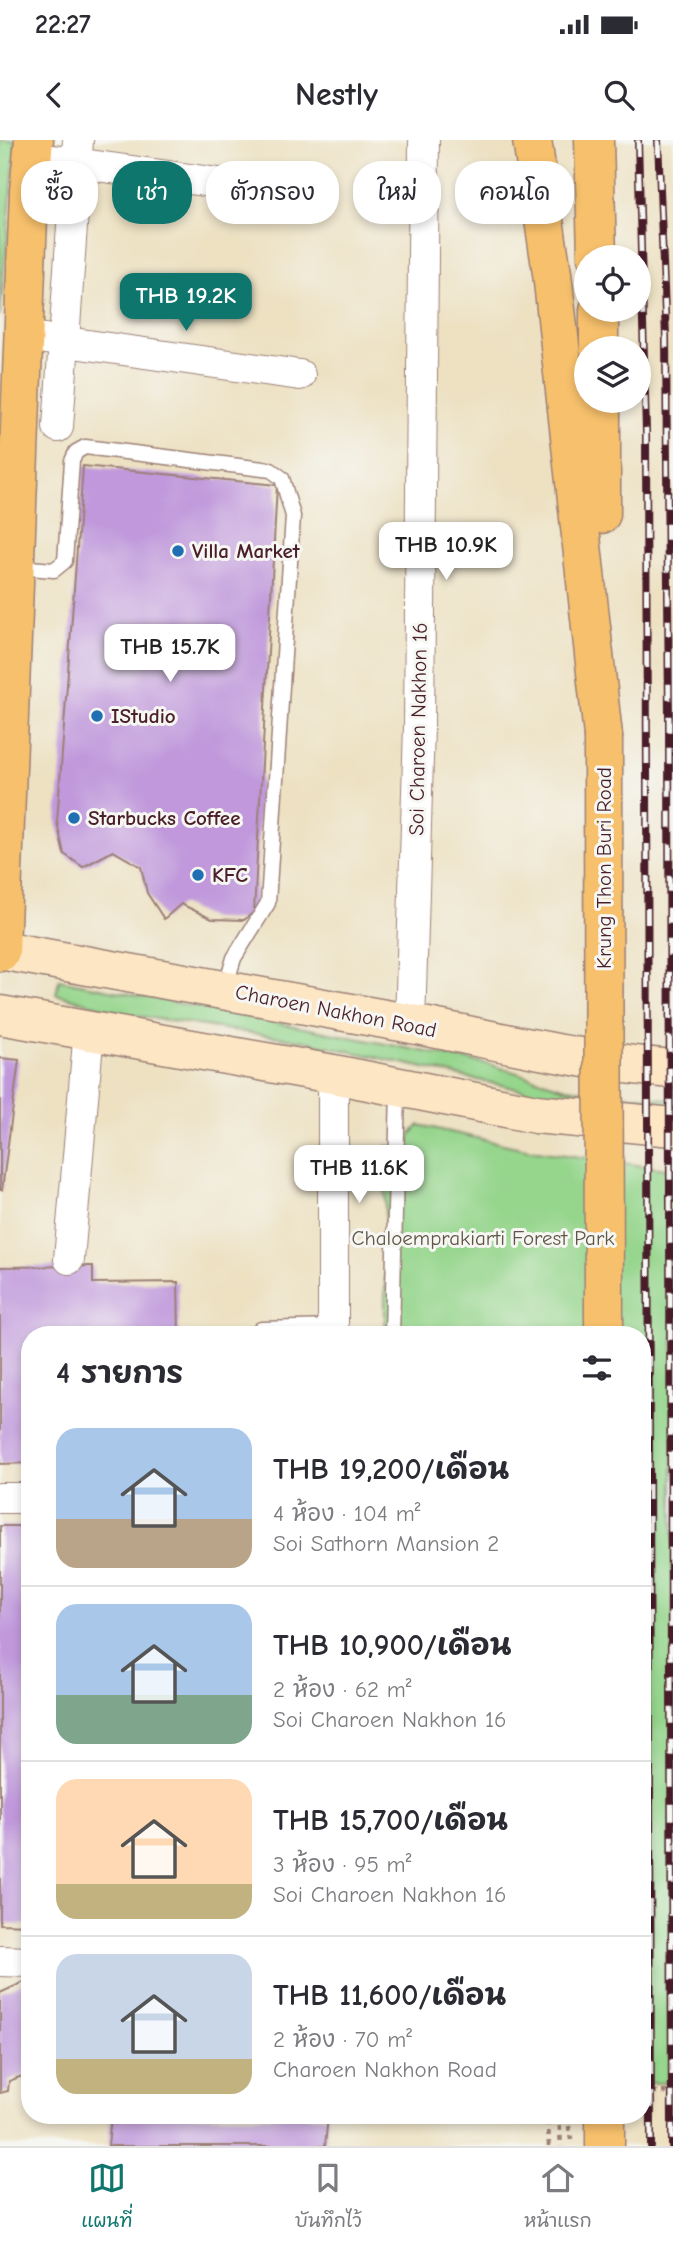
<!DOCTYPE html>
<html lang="th">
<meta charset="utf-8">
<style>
:root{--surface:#fff;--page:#f7f7f7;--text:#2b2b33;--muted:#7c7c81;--line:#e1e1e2;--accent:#0f766e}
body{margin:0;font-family:"Comic Neue","Playpen Sans Thai",sans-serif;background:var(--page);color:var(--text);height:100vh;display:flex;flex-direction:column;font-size:26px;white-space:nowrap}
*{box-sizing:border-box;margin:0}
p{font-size:23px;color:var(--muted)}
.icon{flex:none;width:38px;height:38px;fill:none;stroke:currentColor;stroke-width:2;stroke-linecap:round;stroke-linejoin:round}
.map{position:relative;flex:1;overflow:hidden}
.panel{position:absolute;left:21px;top:1186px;width:630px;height:798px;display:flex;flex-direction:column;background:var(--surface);border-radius:28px;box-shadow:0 4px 10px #0003}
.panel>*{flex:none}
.guide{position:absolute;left:21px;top:21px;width:632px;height:63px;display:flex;gap:14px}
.buttons{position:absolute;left:574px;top:105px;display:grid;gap:14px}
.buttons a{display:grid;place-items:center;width:77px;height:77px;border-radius:50%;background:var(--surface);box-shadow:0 4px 10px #0003;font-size:35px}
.price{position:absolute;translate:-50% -60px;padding:0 16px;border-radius:14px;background:#fff;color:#222;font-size:23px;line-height:46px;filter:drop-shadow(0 2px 4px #0008)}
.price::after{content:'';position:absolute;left:50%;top:42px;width:21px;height:16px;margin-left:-10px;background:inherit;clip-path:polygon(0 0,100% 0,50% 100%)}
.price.on{background:var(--accent);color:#fff}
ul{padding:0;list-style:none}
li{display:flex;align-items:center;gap:21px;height:175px;padding:0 35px}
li+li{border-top:2px solid var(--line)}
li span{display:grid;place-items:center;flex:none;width:196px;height:140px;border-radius:21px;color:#555}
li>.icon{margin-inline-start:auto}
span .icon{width:84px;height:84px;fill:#fffc;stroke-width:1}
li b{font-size:30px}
h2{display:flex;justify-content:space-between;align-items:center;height:84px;padding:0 35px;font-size:30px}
.pill{padding:0 24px;border-radius:28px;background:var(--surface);box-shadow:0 4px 10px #0003;font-size:24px;line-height:63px}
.pill.on{background:var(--accent);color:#fff}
.status{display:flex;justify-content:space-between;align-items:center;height:49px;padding:0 35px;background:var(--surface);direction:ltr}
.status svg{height:19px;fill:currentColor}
header{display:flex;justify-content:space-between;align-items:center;height:91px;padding:0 35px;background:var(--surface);font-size:32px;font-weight:800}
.tabs{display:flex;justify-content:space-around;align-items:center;height:98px;border-top:2px solid var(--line);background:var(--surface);font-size:19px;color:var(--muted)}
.tabs a{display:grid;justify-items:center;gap:4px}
.tabs .on{color:var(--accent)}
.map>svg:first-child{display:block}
</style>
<div class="status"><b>22:27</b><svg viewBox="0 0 49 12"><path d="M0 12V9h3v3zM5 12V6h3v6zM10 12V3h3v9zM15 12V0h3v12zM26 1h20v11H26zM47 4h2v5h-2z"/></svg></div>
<header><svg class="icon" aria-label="back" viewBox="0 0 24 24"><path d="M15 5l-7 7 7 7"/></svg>Nestly<svg class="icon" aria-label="search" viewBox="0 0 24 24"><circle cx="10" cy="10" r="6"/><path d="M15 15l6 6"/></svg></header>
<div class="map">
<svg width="673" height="2006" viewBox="0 0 673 2006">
<rect width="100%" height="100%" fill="#f6f6f2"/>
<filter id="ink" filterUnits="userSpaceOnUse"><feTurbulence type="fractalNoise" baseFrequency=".0143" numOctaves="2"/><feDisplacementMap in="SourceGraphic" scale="14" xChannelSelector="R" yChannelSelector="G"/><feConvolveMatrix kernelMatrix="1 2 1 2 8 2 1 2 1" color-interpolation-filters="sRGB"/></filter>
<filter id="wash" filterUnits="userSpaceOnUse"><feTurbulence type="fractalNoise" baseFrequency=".00686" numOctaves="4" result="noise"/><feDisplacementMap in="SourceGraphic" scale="28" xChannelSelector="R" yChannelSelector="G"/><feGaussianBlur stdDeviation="1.57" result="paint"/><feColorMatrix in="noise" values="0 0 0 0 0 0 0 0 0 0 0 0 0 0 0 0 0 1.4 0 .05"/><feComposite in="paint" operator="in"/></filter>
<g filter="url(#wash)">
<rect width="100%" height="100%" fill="#ede1c2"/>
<g fill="#95d58c" stroke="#707a5c" stroke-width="2">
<polygon points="0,0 16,0 0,176"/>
<polygon points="59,840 488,924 566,948 673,960 673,973 581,963 304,901 125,874 56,854"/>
<polygon points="419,985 530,1010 673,1030 673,1943 642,1943 642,1195 385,1195 385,1006 400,1007"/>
</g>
<g id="blocks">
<g fill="#c098db">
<polygon points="83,326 277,345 254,772 244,780 212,779 181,764 164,779 147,753 141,727 113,711 83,727 64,714 57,682"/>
<polygon points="0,918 19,920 2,1050 0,1050"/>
<polygon points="93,1126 93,1143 178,1142 179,1195 30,1195 30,1323 0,1324 0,1127"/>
<polygon points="0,1386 30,1386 30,1785 0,1784"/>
<polygon points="26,1841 25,1856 30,1855 30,1933 9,1941 8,1951 0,1953 0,1853"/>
<polygon points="111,1976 328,1976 325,2006 108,2006"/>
</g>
</g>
</g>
<g filter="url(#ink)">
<use href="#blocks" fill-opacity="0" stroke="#9c8076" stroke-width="2"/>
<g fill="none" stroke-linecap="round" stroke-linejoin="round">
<defs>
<g id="service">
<polyline points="17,427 54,430 65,421 72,321 76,312 85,307 271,330 282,338 293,376 268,763 234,818 225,848"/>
<polyline points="255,1195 261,1189 333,1187"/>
<polyline points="392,1195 398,948"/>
</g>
<g id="minor">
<polyline points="32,17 311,56"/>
<polyline points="24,196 300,235"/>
<polyline points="58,287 78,0"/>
<polyline points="410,884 419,586 424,0"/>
<polyline points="69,1119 89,890"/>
<polyline points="333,1195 333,934"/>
<polyline points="0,1358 30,1358"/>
<polyline points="0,1821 30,1822"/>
</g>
<g id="secondary">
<path d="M 0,810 C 136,834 272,858 407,883 C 496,900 583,922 673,929"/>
<polyline points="0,875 333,934 536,974 673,987"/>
</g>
<g id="primary">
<polyline points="532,0 552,133 603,596"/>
<polyline points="594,0 597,117"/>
<polyline points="599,170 599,208"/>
<polyline points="601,261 601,374"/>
<polyline points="0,812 29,51 34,0"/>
<polyline points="605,1976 605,2006"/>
</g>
</defs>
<use href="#service" stroke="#9c8076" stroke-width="17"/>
<use href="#minor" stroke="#9c8076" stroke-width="32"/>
<use href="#secondary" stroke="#9c8076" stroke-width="41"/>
<use href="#primary" stroke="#9c8076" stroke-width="41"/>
<g stroke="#9c8076" stroke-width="4.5" stroke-dasharray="5 5" stroke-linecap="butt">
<polyline points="642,1952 673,1952"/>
<polyline points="559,1976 561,2006"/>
</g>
<use href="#service" stroke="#fff" stroke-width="14"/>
<use href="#minor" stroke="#fff" stroke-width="30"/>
<use href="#secondary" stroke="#fce6c4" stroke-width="38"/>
<use href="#primary" stroke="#f7c06c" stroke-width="38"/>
<defs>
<g id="rail">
<polyline points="638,0 646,291 651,2006"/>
<polyline points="658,0 666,197 669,578 672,2006"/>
</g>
</defs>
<use href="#rail" stroke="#4a1f2b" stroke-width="8"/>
<use href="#rail" stroke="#f6f6f2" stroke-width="5" stroke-dasharray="16" stroke-linecap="butt"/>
<defs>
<polyline id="primary-bridge" points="603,596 604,1195"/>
</defs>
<use href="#primary-bridge" stroke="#9c8076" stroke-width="41" stroke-linecap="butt"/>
<polyline stroke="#9c8076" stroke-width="4.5" stroke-dasharray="5 5" stroke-linecap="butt" points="549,2006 548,1982 568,1980 571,2000"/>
<use href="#primary-bridge" stroke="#f7c06c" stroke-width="38"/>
</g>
</g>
<g fill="#1f6fb2" stroke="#f6f6f2" stroke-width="2.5">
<circle cx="178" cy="411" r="7"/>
<circle cx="97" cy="576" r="7"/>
<circle cx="74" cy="678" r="7"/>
<circle cx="198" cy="735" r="7"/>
</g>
<g text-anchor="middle" stroke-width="6" stroke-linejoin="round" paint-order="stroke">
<g font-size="21" font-weight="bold" fill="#4a1f2b" stroke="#f6f6f2" text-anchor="start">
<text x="192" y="418">Villa Market</text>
<text x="111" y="583">IStudio</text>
<text x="88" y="685">Starbucks Coffee</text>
<text x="212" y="742">KFC</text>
</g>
<g font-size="21" fill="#4a1f2b" stroke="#f6f6f2">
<text transform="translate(418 589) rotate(-89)" y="7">Soi Charoen Nakhon 16</text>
<text transform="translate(604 728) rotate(-90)" y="7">Krung Thon Buri Road</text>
<text transform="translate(336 871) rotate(11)" y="7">Charoen Nakhon Road</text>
</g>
<g font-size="21" fill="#605648" stroke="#f6f6f2">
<text x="483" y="1105">Chaloemprakiarti Forest Park</text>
</g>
</g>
</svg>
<div class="buttons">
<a><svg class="icon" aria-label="locate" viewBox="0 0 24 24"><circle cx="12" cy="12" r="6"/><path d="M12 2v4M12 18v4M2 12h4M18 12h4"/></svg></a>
<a><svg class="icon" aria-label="layers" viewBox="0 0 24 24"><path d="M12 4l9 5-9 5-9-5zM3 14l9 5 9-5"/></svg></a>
</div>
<b class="price on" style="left:186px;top:193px">THB 19.2K</b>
<b class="price" style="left:446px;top:442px">THB 10.9K</b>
<b class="price" style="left:170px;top:544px">THB 15.7K</b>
<b class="price" style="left:359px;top:1065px">THB 11.6K</b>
<div class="guide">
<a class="pill">ซื้อ</a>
<a class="pill on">เช่า</a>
<a class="pill">ตัวกรอง</a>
<a class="pill">ใหม่</a>
<a class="pill">คอนโด</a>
</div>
<section class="panel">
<h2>4 รายการ<svg class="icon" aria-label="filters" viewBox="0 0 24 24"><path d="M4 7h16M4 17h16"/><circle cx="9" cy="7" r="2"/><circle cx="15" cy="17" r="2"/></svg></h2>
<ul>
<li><span style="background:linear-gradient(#a9c7e8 65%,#b9a48a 0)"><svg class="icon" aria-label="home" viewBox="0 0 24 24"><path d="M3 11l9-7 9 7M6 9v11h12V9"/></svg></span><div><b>THB 19,200/เดือน</b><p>4 ห้อง · 104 m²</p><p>Soi Sathorn Mansion 2</p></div></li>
<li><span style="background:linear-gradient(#a9c7e8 65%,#7fa58c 0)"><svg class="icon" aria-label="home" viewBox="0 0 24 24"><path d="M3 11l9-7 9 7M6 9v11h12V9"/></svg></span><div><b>THB 10,900/เดือน</b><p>2 ห้อง · 62 m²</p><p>Soi Charoen Nakhon 16</p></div></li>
<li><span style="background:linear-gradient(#ffd9b3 75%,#c2b280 0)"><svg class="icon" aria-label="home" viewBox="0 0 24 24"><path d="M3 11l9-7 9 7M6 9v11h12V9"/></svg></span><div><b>THB 15,700/เดือน</b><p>3 ห้อง · 95 m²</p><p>Soi Charoen Nakhon 16</p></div></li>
<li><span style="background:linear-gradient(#c9d6e8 75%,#c2b280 0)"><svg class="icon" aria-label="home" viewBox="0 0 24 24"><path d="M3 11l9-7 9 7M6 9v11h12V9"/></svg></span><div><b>THB 11,600/เดือน</b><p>2 ห้อง · 70 m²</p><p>Charoen Nakhon Road</p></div></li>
</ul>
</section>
</div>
<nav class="tabs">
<a class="on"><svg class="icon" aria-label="map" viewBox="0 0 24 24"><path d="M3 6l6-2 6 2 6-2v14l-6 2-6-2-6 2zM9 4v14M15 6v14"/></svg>แผนที่</a>
<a><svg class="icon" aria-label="saved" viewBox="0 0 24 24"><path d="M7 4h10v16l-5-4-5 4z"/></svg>บันทึกไว้</a>
<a><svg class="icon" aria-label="home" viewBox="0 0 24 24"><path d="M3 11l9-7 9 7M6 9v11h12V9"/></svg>หน้าแรก</a>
</nav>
